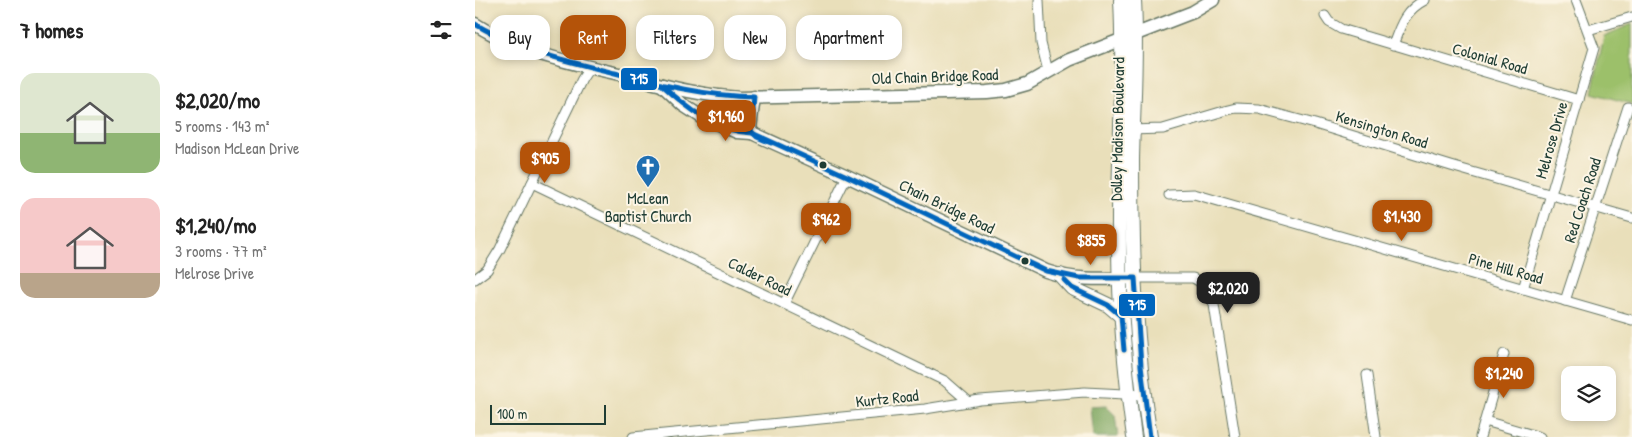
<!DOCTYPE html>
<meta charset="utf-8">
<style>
:root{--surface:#fff;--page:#f2f2f2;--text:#222;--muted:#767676;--accent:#b45309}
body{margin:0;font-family:"Patrick Hand",sans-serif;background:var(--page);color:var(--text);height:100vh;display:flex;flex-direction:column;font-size:19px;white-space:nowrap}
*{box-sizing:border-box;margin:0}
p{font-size:16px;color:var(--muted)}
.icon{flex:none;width:28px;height:28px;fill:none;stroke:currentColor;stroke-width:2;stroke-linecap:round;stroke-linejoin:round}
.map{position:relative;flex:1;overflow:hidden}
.details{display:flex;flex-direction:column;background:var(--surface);width:475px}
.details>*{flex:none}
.hud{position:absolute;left:15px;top:15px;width:475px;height:45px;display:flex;gap:10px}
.buttons{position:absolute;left:1086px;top:366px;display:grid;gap:10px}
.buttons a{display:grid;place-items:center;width:55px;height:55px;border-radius:10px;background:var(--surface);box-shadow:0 2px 8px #0003;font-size:25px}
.scale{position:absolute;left:15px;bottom:12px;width:116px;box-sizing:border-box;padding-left:5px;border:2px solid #1f3d34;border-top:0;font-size:14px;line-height:18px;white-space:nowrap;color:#1f3d34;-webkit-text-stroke:4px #fcf5e5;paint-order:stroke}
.price{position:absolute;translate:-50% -42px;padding:0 11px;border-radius:10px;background:var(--accent);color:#fff;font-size:16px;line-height:32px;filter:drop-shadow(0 1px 2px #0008)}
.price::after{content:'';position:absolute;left:50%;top:30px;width:15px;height:11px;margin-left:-8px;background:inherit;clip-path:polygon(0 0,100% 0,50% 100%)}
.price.on{background:#222;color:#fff}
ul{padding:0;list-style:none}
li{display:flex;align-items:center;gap:15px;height:125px;padding:0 20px}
li span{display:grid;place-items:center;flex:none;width:140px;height:100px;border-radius:15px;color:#555}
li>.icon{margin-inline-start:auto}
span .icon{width:60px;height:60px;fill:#fffc;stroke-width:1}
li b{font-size:21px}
h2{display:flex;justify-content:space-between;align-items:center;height:60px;padding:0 20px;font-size:21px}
.pill{padding:0 18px;border-radius:15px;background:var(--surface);box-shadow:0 2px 8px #0003;font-size:18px;line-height:45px}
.pill.on{background:var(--accent);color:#fff}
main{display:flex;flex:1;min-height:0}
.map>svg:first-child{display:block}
</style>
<main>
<section class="details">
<h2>7 homes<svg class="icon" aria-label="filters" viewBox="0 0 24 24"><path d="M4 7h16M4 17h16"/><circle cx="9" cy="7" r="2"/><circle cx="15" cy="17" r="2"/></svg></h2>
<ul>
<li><span style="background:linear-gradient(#dfe7d0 60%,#8fb573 0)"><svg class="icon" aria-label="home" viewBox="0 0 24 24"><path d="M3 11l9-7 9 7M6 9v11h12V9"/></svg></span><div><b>$2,020/mo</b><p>5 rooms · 143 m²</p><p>Madison McLean Drive</p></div></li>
<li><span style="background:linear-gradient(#f6c9c9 75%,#b9a48a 0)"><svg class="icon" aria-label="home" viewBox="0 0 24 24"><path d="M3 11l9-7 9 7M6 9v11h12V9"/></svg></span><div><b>$1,240/mo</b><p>3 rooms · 77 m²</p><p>Melrose Drive</p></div></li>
</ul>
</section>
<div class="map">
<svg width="1157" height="437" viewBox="0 0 1157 437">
<rect width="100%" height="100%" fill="#fcf5e5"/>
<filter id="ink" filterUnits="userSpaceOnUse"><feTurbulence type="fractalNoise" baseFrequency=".02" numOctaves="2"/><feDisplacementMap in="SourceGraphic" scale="10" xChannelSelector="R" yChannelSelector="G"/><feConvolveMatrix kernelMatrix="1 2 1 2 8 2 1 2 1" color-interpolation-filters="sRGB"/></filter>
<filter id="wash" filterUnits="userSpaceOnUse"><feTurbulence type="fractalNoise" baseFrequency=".0096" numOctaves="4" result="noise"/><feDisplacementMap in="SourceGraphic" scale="20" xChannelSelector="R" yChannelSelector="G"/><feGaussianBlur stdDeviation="1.12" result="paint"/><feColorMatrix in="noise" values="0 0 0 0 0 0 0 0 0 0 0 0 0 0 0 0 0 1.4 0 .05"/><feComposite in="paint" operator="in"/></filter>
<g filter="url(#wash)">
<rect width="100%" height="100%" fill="#e9dfba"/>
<polygon fill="#9cc06a" stroke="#5e7e4f" points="1157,24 1157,104 1117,93 1129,36"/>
<polygon fill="#7da65e" stroke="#4e7249" points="631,406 640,415 643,437 618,437 615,407"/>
</g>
<g filter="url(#ink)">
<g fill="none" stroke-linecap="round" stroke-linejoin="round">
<defs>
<g id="street">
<polyline points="564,0 566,43 573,71"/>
<polyline points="850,16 854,22 866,29 1104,100"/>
<polyline points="1113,30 1157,17"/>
<path d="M 918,45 C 925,26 930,10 950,0"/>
<polyline points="654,130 688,129 749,111 761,108 784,109 840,124 976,166 1157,218"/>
<polyline points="57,183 470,381 494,402"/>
<polyline points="694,195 719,194 1157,320"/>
<path d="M 660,278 L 718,278 C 729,283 736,292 739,305 L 760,437"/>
<polyline points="0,279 12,270 25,249 107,79 115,67"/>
<polyline points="1048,289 1119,48 1101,0"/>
<polyline points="1090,301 1153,107"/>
<polyline points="309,304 372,176"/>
<polyline points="892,375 901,437"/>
<polyline points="1010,421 1065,437"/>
<polyline points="158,437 450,409 505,400 610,392 669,395"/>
<polyline points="1005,437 1029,354"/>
</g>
<g id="secondary">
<path d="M 0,24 C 45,53 97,63 148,75 C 187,85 225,96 265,98 L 512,92 L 531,90 L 552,84 L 594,60 L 718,12 L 738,0"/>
<path d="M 187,85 L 208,105 L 225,116 L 262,132 L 277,133 L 372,176 L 571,271 C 600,281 629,279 660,278"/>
<polyline points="277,133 275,128 279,97"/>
</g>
<g id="primary">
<path d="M 646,0 C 650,73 644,147 644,221 C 643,293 649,365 659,437"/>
<path d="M 659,0 C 662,53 658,107 657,160 C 657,252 660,346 675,437"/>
<polyline points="585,275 597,288 633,305 646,316"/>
</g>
</defs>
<use href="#street" stroke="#667663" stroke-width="11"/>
<use href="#secondary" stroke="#667663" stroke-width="15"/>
<use href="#primary" stroke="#667663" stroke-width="16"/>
<use href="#street" stroke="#fff" stroke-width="9"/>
<use href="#secondary" stroke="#fff" stroke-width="12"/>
<use href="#primary" stroke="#fff" stroke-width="14"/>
<defs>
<g id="bus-1">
<path d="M 0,24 C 44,50 91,61 140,73 C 186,85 232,96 279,97 L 276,131 L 282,137 L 296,143"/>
<path d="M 186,84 C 212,108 240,131 277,133 L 372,176 L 571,271 L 604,278 L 660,278 L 666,366 L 675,437"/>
<polyline points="589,280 597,288 633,305 646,316 649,350"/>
</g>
</defs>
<use href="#bus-1" stroke="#fcf5e5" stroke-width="9"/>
<use href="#bus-1" stroke="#0065bd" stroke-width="5"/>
</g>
</g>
<defs>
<symbol id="church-pin" viewBox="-11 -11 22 30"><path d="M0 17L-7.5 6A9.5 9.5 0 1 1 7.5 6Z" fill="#1f6fb2" stroke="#fcf5e5"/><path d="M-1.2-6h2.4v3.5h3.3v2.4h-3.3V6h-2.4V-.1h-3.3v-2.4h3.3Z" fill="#fff"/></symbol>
</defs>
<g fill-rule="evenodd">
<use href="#church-pin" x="159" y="153" width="28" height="38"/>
</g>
<g fill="#1f3d34" stroke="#fcf5e5" stroke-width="2">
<circle cx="348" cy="165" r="4.5"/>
<circle cx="550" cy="261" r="4.5"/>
</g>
<g text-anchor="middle" stroke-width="4" stroke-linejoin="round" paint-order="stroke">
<g font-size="16" fill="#1f3d34" stroke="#fcf5e5">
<text transform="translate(1015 58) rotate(16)" y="6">Colonial Road</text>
<text transform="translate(460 76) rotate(-2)" y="6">Old Chain Bridge Road</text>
<text transform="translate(642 129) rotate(-89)" y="6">Dolley Madison Boulevard</text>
<text transform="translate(907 129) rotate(17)" y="6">Kensington Road</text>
<text transform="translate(1076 140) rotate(-74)" y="6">Melrose Drive</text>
<text transform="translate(1107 200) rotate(-72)" y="6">Red Coach Road</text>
<text transform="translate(472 206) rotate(26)" y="6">Chain Bridge Road</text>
<text transform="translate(1031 268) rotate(16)" y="6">Pine Hill Road</text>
<text transform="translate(285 276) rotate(26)" y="6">Calder Road</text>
<text transform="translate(412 398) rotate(-6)" y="6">Kurtz Road</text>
</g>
<g font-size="16" fill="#1f3d34" stroke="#fcf5e5">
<text x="173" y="204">McLean<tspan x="173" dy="18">Baptist Church</tspan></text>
</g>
</g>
<g stroke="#fcf5e5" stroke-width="2">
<rect x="145" y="67" width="38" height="24" rx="5" fill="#0065bd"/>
<rect x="643" y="293" width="38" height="24" rx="5" fill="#0065bd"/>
</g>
<g font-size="14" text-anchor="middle" font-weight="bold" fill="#fff">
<text x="164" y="84">715</text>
<text x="662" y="310">715</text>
</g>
</svg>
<div class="buttons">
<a><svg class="icon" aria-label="layers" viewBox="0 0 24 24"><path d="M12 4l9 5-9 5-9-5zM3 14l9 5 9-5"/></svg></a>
</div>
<div class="scale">100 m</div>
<b class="price" style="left:251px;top:142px">$1,960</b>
<b class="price" style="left:70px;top:184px">$905</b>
<b class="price" style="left:927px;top:242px">$1,430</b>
<b class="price" style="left:351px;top:245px">$962</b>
<b class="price" style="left:616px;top:266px">$855</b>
<b class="price on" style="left:753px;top:314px">$2,020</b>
<b class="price" style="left:1029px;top:399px">$1,240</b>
<div class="hud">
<a class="pill">Buy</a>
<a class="pill on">Rent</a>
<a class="pill">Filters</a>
<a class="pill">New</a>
<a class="pill">Apartment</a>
</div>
</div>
</main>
